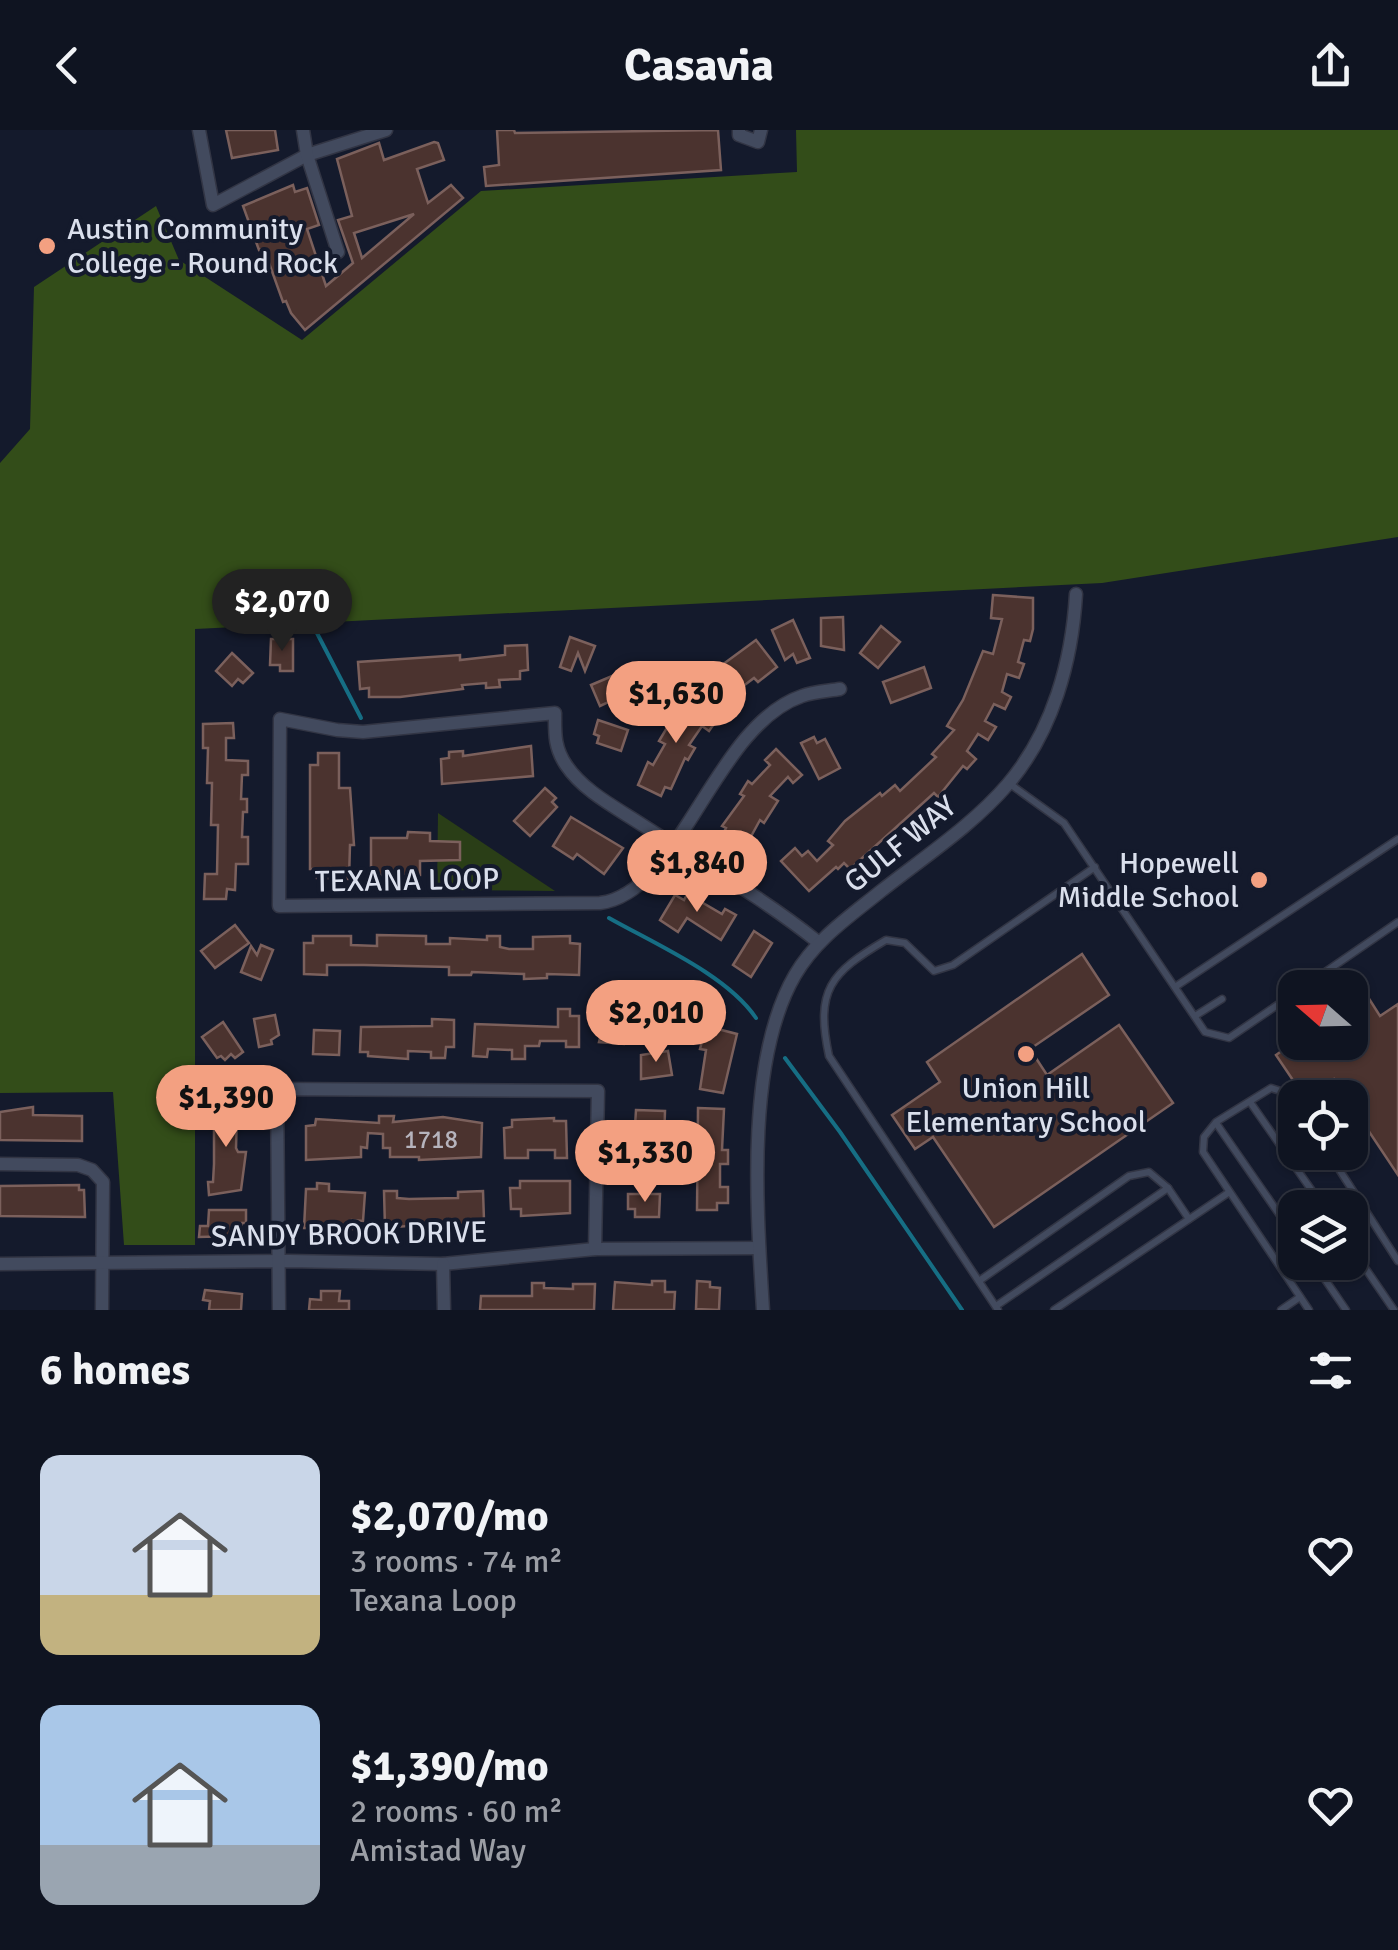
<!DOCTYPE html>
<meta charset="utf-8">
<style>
:root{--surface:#0f1421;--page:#1d212e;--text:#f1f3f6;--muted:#9b9ea5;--line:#2f333f;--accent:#f3a081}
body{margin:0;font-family:Signika,sans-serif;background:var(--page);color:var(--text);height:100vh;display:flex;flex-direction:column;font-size:38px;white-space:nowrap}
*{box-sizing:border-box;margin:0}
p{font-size:32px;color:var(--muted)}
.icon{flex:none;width:55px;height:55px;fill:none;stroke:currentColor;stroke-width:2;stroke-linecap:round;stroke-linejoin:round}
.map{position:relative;height:1180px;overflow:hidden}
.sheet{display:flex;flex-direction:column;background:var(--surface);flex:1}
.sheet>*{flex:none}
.needle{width:65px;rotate:290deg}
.fabs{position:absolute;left:1278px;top:840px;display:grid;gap:20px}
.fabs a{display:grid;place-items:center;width:90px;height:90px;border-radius:20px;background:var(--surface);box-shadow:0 2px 8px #0004,0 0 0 2px var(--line);font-size:50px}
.price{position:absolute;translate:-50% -85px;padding:0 22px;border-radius:35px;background:var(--accent);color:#111;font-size:32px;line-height:65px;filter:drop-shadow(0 2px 5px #0008)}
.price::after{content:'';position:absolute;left:50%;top:60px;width:30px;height:22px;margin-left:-15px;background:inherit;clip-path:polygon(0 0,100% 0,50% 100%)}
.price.current{background:#222;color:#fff}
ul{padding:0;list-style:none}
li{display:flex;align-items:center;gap:30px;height:250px;padding:0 40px}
li span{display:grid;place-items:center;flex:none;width:280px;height:200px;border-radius:20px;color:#555}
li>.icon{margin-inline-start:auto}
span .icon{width:120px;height:120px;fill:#fffc;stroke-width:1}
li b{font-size:42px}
h2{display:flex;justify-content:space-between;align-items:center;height:120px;padding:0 40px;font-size:42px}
header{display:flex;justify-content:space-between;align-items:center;height:130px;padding:0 40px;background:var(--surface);font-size:45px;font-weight:700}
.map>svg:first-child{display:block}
</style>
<header><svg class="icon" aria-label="back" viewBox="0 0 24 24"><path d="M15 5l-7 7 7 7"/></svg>Casavia<svg class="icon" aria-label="share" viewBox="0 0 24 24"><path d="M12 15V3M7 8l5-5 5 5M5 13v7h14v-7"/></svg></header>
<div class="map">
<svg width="1398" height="1180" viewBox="0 0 1398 1180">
<rect width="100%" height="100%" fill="#141a2c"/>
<polygon fill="#2a3e17" points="438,683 555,761 437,760"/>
<polygon fill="#334d19" points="796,0 1398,0 1398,407 1102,453 195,499 195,1115 124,1115 113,962 0,963 0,333 30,299 34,157 156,76 179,130 302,210 481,61 797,42"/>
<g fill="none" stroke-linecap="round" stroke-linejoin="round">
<g stroke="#166e84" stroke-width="4">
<polyline points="304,478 361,588"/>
<path d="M 609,788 C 655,814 727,845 756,888"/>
<polyline points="785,928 840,1002 962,1180"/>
</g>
</g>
<g fill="#4b332f" stroke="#7b605c" stroke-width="2.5" fill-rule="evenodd">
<polygon points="226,0 275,0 278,20 232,28"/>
<polygon points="497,0 514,0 515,3 718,0 721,40 486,56 484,37 499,35"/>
<path d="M 434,12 L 438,13 L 444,30 L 417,39 L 428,73 L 451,55 L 463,68 L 305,200 L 291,183 L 286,171 L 283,172 L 264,119 L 259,120 L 243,76 L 293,55 L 295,62 L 307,58 L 319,95 L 307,99 L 326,156 L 353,133 L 338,90 L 352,86 L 337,29 L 379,13 L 384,30 ZM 414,84 L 362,128 L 354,103 Z"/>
<polygon points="993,465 1033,468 1033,499 1030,511 1024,510 1018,532 1024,534 1019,548 1007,544 1002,562 1011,567 1005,579 994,574 985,591 996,597 988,610 978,604 967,621 976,629 967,639 963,636 938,667 934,663 850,739 844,733 838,739 836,737 809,761 781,731 795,718 802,726 808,721 817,731 833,715 828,711 845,691 880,663 882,666 895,655 900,661 936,627 932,624 954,600 947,596 963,570 983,521 993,524 1002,489 991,488"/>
<polygon points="843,487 844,520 821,516 821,488"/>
<polygon points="793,490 810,528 797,533 793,524 785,530 772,500"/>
<polygon points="881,496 900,512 878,538 860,523"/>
<polygon points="570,507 595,516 585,541 578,523 571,541 560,537"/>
<polygon points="271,509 293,509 293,541 280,541 280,535 270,535"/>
<polygon points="756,510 777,537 758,552 754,548 734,563 731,559 722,566 707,546"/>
<polygon points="527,515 528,540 520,541 520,549 499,550 500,557 486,558 486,553 462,555 463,559 400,567 369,567 369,558 360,559 358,532 460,525 460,530 505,525 505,516"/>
<polygon points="232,523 253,543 243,553 238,549 232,556 216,541"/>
<polygon points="924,537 931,558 891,573 883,552"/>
<polygon points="617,544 626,564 600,576 591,555"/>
<polygon points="686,566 718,588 709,601 702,596 689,615 695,618 688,630 685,628 671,659 665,657 661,666 638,655 648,632 653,635 665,614 659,611"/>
<polygon points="598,590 628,600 621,621 597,613 599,606 594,604"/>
<polygon points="233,593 234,608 226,608 226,630 248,631 248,645 242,645 241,669 247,669 247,682 243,682 242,707 248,707 248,734 236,734 235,760 227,759 226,769 204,769 205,744 217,744 218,695 211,695 212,653 207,653 208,618 203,618 203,594"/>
<polygon points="814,607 817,613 825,609 840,638 819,649 801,613"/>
<polygon points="531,616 533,646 442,654 441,629 449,628 449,622 463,621 463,626"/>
<polygon points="776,619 802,645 793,653 788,647 770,666 778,671 764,693 760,690 748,712 754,715 749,724 721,708 726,698 722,696 744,666 740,664 748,651 752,654 770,635 765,630"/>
<polygon points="318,623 339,623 339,658 350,658 354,715 350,715 349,749 317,748 317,739 310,739 310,635 318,635"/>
<polygon points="545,658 556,668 552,672 557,677 530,706 514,691"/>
<polygon points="571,687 623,718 604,744 577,724 573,729 553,716"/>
<polygon points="408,702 430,703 430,711 460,712 460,730 420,731 420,745 371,745 371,708 407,708"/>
<polygon points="690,759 701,765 698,770 722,784 725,779 736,785 721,810 687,788 678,802 660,790 675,765 684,770"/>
<polygon points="235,795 249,813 215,838 201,821"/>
<polygon points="754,801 772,813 751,847 733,835"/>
<polygon points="377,805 426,806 426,814 450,814 450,808 487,810 487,806 500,806 500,817 509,819 533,819 533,807 570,806 570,813 580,814 579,845 547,844 547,848 524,849 524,844 472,842 471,845 449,845 449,837 364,835 327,835 327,845 304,844 304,813 313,813 313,806 351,806 351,815 377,816"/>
<polygon points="261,815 273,820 261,850 241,842 251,816 257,825"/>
<polygon points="1082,824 1109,865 1030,919 1047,945 1119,895 1173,973 994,1097 933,1007 915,1019 892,985 940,952 927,932"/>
<polygon points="1366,864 1380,886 1398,874 1398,1045 1350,973 1350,968 1346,968 1334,949 1305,968 1276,925 1294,912 1350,912 1350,875"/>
<polygon points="558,879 570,879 570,886 579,886 579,917 566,917 566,911 540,911 539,916 525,916 525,929 512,929 512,920 488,919 487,927 473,926 475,894 558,897"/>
<polygon points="607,880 631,886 624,914 599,912"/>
<polygon points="275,885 279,905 271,910 272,914 259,917 254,889"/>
<polygon points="432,889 454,890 454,917 446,917 445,928 431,928 431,922 408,921 408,929 368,926 368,922 360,922 361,897 432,896"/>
<polygon points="223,892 243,922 235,928 231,924 225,930 221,926 217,928 202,907"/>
<polygon points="706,896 737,904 723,963 700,959 706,920 700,919"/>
<polygon points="314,900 340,901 339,925 313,924"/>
<polygon points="668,921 672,945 641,949 641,925"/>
<polygon points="209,972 231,973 231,982 237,982 236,1018 238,1022 246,1022 241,1060 209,1065 208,1052 213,1052 214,1034 214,996 209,996"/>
<polygon points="33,977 33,985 82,986 82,1011 0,1010 0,982"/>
<polygon points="698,978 724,979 722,1020 728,1020 728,1034 720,1034 720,1057 728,1057 728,1073 717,1073 717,1080 697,1080"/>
<polygon points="636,980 665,981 663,1045 627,1044 633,1018 642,1019 644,996 635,996"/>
<polygon points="379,986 394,986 393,992 443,987 482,993 481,1027 419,1030 419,1027 390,1027 390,1018 383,1018 383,1004 368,1003 367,1018 361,1017 361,1027 306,1030 306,996 315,995 316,989 379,993"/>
<polygon points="554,988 554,991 566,991 567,1028 555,1028 555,1020 528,1020 528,1028 505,1028 504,998 512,997 512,990"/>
<polygon points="520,1051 570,1051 570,1083 521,1086 521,1079 511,1079 510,1058 520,1058"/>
<polygon points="317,1053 329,1054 329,1061 365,1063 363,1091 352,1090 352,1099 304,1098 306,1059 317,1059"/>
<polygon points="79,1055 79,1060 84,1060 85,1087 0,1086 0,1056"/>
<polygon points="384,1061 397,1061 397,1068 409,1069 458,1068 458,1062 483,1061 484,1090 473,1090 473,1098 431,1098 431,1094 385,1098"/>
<polygon points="628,1064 660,1064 659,1087 635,1087 635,1079 628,1079"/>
<polygon points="209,1080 246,1080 246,1093 242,1093 241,1102 235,1102 235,1106 199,1107 200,1096 208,1096"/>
<polygon points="652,1151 665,1151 665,1162 675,1162 674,1180 613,1180 615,1152 652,1155"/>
<polygon points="697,1151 710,1152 710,1157 720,1158 719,1180 696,1179"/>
<polygon points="532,1153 544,1153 544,1158 573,1159 573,1154 595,1154 594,1180 480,1180 481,1166 532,1166"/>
<polygon points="205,1160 242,1164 241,1180 209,1180 210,1171 203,1170"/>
<polygon points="321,1161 340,1161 339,1171 349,1171 349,1180 309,1180 310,1169 321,1170"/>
</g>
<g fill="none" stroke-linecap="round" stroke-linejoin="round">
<defs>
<g id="service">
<polyline points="1010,654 1064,693 1205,902 1229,908 1295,863"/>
<polyline points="1175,857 1398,709"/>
<polyline points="1302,858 1398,792"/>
<polyline points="1195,886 1222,869"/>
<polyline points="1250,972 1324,1078"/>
<polyline points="1295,974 1287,963 1271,958 1216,992 1204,1007 1203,1022 1309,1180"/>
<polyline points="1216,993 1295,1107"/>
<polyline points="1328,1022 1398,1131"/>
<polyline points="1168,1058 1189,1089"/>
<polyline points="1350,1116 1394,1180"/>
<polyline points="1313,1132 1346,1180"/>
<polyline points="979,1151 1129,1046 1149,1042 1168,1058 996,1176"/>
<path d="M 998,1180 L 829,926 C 815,860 830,843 886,810 L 905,813 L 934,841 L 953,835 L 1095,737"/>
<polyline points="1054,1180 1228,1063"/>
<polyline points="1281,1180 1300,1167"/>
</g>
<g id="minor">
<polyline points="199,0 213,75 307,25 386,0"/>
<polyline points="303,0 307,25 338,122"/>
<polyline points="739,0 739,5 758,12 761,0"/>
<path d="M 818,812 C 763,768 703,734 644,696 C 617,678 584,662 566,635 C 554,617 555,603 555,583 L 363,602 L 337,600 L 280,589 L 279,776 L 600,773 C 681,763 714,596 802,566 C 813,562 828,561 840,559"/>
<polyline points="0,1034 78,1035 92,1040 103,1052 102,1180"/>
<polyline points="0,1134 289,1131 443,1134 595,1119 759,1118"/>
<polyline points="443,1134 444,1180"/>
<polyline points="279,1180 277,959 598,961 595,1119"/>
<path d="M 763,1180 C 757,1082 745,931 795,845 C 816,809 849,787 881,761 C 924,727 973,695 1008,654 C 1053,601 1072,531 1076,464"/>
</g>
</defs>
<use href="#service" stroke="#323544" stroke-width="9"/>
<use href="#minor" stroke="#323544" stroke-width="15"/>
<use href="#service" stroke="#424a5e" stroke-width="6"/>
<use href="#minor" stroke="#424a5e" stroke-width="12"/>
</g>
<g fill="#f3a081" stroke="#141a2c" stroke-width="4">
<circle cx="47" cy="116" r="10"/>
<circle cx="1259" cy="750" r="10"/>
<circle cx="1026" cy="924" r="10"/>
</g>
<g text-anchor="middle" stroke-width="8" stroke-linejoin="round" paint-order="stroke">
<g font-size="25" fill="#b6b4bd">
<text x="431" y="1018">1718</text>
</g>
<g font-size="30" fill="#dadfec" stroke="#141a2c" text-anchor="start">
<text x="67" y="109">Austin Community<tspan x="67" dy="34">College - Round Rock</tspan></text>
<text x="1239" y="743" text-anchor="end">Hopewell<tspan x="1239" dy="34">Middle School</tspan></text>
<text x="1026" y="968" text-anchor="middle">Union Hill<tspan x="1026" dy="34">Elementary School</tspan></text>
</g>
<g font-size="30" fill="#dadfec" stroke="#141a2c">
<text transform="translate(900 714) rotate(-39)" y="10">GULF WAY</text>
<text transform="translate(407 750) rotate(-1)" y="10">TEXANA LOOP</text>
<text transform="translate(349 1104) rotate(-1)" y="10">SANDY BROOK DRIVE</text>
</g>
</g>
</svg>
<div class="fabs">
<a><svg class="needle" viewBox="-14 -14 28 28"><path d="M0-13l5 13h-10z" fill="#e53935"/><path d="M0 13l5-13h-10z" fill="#9b9ea5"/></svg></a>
<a><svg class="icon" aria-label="locate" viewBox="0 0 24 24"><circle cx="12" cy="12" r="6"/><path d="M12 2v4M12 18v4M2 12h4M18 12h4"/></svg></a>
<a><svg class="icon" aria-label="layers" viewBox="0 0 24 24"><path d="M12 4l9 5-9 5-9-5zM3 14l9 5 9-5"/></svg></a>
</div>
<b class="price current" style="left:282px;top:524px">$2,070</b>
<b class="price" style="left:676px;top:616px">$1,630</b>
<b class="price" style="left:697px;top:785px">$1,840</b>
<b class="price" style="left:656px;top:935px">$2,010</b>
<b class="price" style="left:226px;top:1020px">$1,390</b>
<b class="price" style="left:645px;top:1075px">$1,330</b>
</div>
<section class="sheet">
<h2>6 homes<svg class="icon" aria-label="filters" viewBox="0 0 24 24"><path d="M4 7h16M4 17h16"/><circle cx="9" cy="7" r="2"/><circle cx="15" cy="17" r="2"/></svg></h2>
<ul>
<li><span style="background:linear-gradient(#c9d6e8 70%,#c2b280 0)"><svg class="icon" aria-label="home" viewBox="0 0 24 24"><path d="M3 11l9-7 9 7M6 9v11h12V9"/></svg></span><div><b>$2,070/mo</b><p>3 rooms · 74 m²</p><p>Texana Loop</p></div><svg class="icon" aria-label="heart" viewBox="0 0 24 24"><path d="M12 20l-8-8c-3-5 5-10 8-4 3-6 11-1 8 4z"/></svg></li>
<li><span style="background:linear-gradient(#a9c7e8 70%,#9aa5b1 0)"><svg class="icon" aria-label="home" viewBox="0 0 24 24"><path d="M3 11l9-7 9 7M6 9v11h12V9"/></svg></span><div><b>$1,390/mo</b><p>2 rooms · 60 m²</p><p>Amistad Way</p></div><svg class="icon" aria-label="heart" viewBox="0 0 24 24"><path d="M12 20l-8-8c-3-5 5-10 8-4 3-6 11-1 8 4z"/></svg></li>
</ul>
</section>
